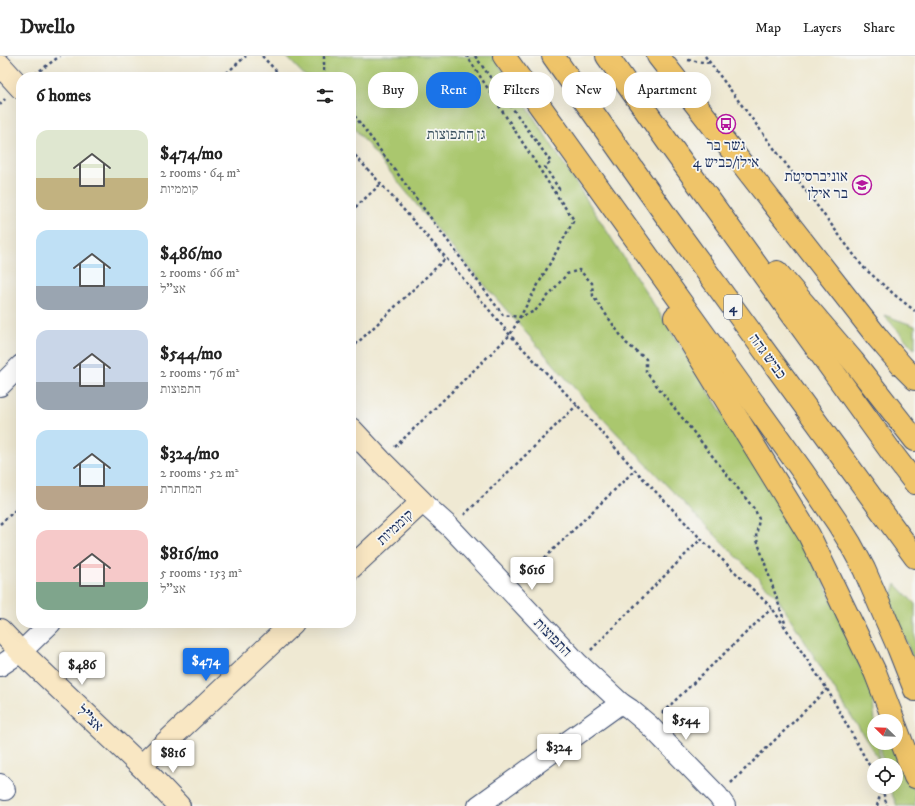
<!DOCTYPE html>
<meta charset="utf-8">
<style>
:root{--surface:#fff;--page:#f6f6f6;--text:#222;--muted:#767676;--line:#e0e0e0;--accent:#1a73e8}
body{margin:0;font-family:"IM FELL DW Pica","Frank Ruhl Libre",serif;background:var(--page);color:var(--text);height:100vh;display:flex;flex-direction:column;font-size:15px;white-space:nowrap}
*{box-sizing:border-box;margin:0}
p{font-size:13px;color:var(--muted)}
.icon{flex:none;width:22px;height:22px;fill:none;stroke:currentColor;stroke-width:2;stroke-linecap:round;stroke-linejoin:round}
.map{position:relative;flex:1;overflow:hidden}
.side{position:absolute;left:16px;top:16px;width:340px;height:556px;display:flex;flex-direction:column;background:var(--surface);border-radius:16px;box-shadow:0 4px 16px #0002}
.side>*{flex:none}
.guide{position:absolute;left:368px;top:16px;width:380px;height:36px;display:flex;gap:8px}
.needle{width:26px;rotate:293deg}
.buttons{position:absolute;left:867px;top:658px;display:grid;gap:8px}
.buttons a{display:grid;place-items:center;width:36px;height:36px;border-radius:50%;background:var(--surface);box-shadow:0 4px 16px #0002;font-size:20px}
.price{position:absolute;translate:-50% -34px;padding:0 9px;border-radius:4px;background:#fff;color:#222;font-size:13px;line-height:26px;filter:drop-shadow(0 1px 2px #0008)}
.price::after{content:'';position:absolute;left:50%;top:24px;width:12px;height:9px;margin-left:-6px;background:inherit;clip-path:polygon(0 0,100% 0,50% 100%)}
.price.current{background:var(--accent);color:#fff}
ul{padding:0;list-style:none}
li{display:flex;align-items:center;gap:12px;height:100px;padding:0 20px}
li span{display:grid;place-items:center;flex:none;width:112px;height:80px;border-radius:12px;color:#555}
li>.icon{margin-inline-start:auto}
span .icon{width:48px;height:48px;fill:#fffc;stroke-width:1}
li b{font-size:17px}
h2{display:flex;justify-content:space-between;align-items:center;height:48px;padding:0 20px;font-size:17px}
.pill{padding:0 14px;border-radius:16px;background:var(--surface);box-shadow:0 4px 16px #0002;font-size:14px;line-height:36px}
.pill.current{background:var(--accent);color:#fff}
header{display:flex;align-items:center;gap:24px;box-sizing:border-box;height:56px;padding:0 20px;background:var(--surface);border-bottom:1px solid var(--line)}
header strong{font-size:19px}
nav{display:flex;gap:22px;margin-inline-start:auto;font-size:14px}
.map>svg:first-child{display:block}
</style>
<header>
<strong>Dwello</strong>
<nav><a>Map</a><a>Layers</a><a>Share</a></nav>
</header>
<div class="map">
<svg width="915" height="750" viewBox="0 0 915 750">
<rect width="100%" height="100%" fill="#f6f6f2"/>
<filter id="ink" filterUnits="userSpaceOnUse"><feTurbulence type="fractalNoise" baseFrequency=".025" numOctaves="2"/><feDisplacementMap in="SourceGraphic" scale="8" xChannelSelector="R" yChannelSelector="G"/><feConvolveMatrix kernelMatrix="1 2 1 2 8 2 1 2 1" color-interpolation-filters="sRGB"/></filter>
<filter id="wash" filterUnits="userSpaceOnUse"><feTurbulence type="fractalNoise" baseFrequency=".012" numOctaves="4" result="noise"/><feDisplacementMap in="SourceGraphic" scale="16" xChannelSelector="R" yChannelSelector="G"/><feGaussianBlur stdDeviation="0.9" result="paint"/><feColorMatrix in="noise" values="0 0 0 0 0 0 0 0 0 0 0 0 0 0 0 0 0 1.4 0 .05"/><feComposite in="paint" operator="in"/></filter>
<g filter="url(#wash)">
<rect width="100%" height="100%" fill="#efe9d3"/>
<g fill="#aac76e" stroke="#627b66">
<polygon points="286,0 493,0 515,32 669,272 782,453 826,531 872,637 875,665 874,665 874,687 878,687 880,706 777,541 701,465 584,343 447,186 351,68 351,21 306,21"/>
<polygon points="884,259 915,270 915,293 913,292"/>
<polygon points="896,528 915,548 915,608 890,544"/>
<polygon points="880,687 893,687 915,736 915,750 897,750 889,731 896,731 896,709 883,709"/>
</g>
</g>
<g filter="url(#ink)">
<g fill="none" stroke-linecap="round" stroke-linejoin="round">
<defs>
<g id="street">
<polyline points="0,330 21,309"/>
<polyline points="422,446 451,472 578,607 621,647 630,653 649,669 718,740 725,750"/>
<polyline points="0,610 21,596 51,567"/>
<polyline points="0,728 5,734"/>
<polyline points="478,750 621,647"/>
</g>
<g id="secondary">
<polyline points="0,9 21,32"/>
<polyline points="351,373 381,405 422,446 351,512"/>
<polyline points="0,574 21,596 141,710 179,750"/>
<polyline points="141,710 293,567"/>
</g>
<g id="highway">
<polyline points="504,0 803,416 837,466 850,487 864,513 898,591 915,634"/>
<polyline points="553,0 669,164 915,501"/>
<polyline points="607,0 667,85 892,397 915,427"/>
<polyline points="658,0 878,282 902,310 915,323"/>
<polyline points="777,216 853,305 915,384"/>
<polyline points="675,261 809,479 837,537 875,616 894,665"/>
<polyline points="896,671 915,721"/>
</g>
</defs>
<use href="#street" stroke="#3b4b70" stroke-width="22"/>
<use href="#secondary" stroke="#3b4b70" stroke-width="24"/>
<use href="#highway" stroke="#3b4b70" stroke-width="24"/>
<g stroke="#3b4b70" stroke-width="2.5" stroke-dasharray="3 3" stroke-linecap="butt">
<polyline points="262,0 282,21"/>
<polyline points="324,0 324,19 325,21"/>
<polyline points="475,0 551,106 545,111 559,133 555,137"/>
<polyline points="705,0 863,211 896,240 915,255"/>
<polyline points="688,4 710,7"/>
<polyline points="35,18 60,0"/>
<polyline points="222,21 246,0"/>
<polyline points="0,49 5,43"/>
<polyline points="351,55 503,259 520,261 535,255 567,218 579,214 592,227 593,240 626,287 646,303 646,316 755,454 759,463 756,481 786,570"/>
<polyline points="351,95 381,128 446,202 510,279 577,349 635,414 701,483 772,552 827,633 874,718"/>
<polyline points="351,155 381,128"/>
<polyline points="351,293 446,202"/>
<polyline points="395,391 510,279 574,164 555,137 467,0"/>
<polyline points="464,459 577,349"/>
<polyline points="0,468 21,449"/>
<polyline points="523,523 635,414"/>
<polyline points="591,594 701,483"/>
<polyline points="662,657 772,552"/>
<polyline points="731,727 827,633"/>
<polyline points="882,732 887,750"/>
<polyline points="877,750 882,732 881,731"/>
</g>
<use href="#street" stroke="#fff" stroke-width="20"/>
<use href="#secondary" stroke="#f9e7c3" stroke-width="22"/>
<use href="#highway" stroke="#efc469" stroke-width="22"/>
</g>
</g>
<defs>
<symbol id="bus-ring" viewBox="-11 -11 22 22"><circle r="9.5" fill="#f6f6f2" stroke="#b5179e" stroke-width="1.5"/><path d="M-5-6H5V4H4V6H2V4H-2V6H-4V4H-5ZM-3.5-4V0h7V-4ZM-3.5 1.2v1.5H-2V1.2ZM2 1.2v1.5H3.5V1.2Z" fill="#b5179e"/></symbol>
<symbol id="university-ring" viewBox="-11 -11 22 22"><circle r="9.5" fill="#f6f6f2" stroke="#b5179e" stroke-width="1.5"/><path d="M0-5L7-2L0 1L-7-2ZM-4 1L0 2.5L4 1V4Q0 6-4 4Z" fill="#b5179e"/></symbol>
</defs>
<g fill-rule="evenodd">
<use href="#bus-ring" x="715" y="57" width="22" height="22"/>
<use href="#university-ring" x="851" y="118" width="22" height="22"/>
</g>
<g text-anchor="middle" stroke-width="3.5" stroke-linejoin="round" paint-order="stroke">
<rect fill="#f6f6f2" stroke="#5d6b8a" stroke-width="1" x="724" y="239" width="18" height="24" rx="3"/>
<g font-size="14" font-weight="bold" fill="#1b2f5e">
<text x="733" y="256">4</text>
</g>
<g font-size="15" fill="#3f5562" stroke="#f6f6f2">
<text x="456" y="83">גן התפוצות</text>
</g>
<g font-size="15" fill="#1b2f5e" stroke="#f6f6f2">
<text x="726" y="94">גשר בר<tspan x="726" dy="17">אילן/כביש 4</tspan></text>
<text x="848" y="125" text-anchor="end">אוניברסיטת<tspan x="848" dy="17">בר אילן</tspan></text>
</g>
<g font-size="15" fill="#1b2f5e" stroke="#f6f6f2">
<text transform="translate(768 300) rotate(54)" y="5">כביש גהה</text>
<text transform="translate(395 471) rotate(-43)" y="5">קוממיות</text>
<text transform="translate(553 581) rotate(46)" y="5">התפוצות</text>
<text transform="translate(90 662) rotate(43)" y="5">אצ"ל</text>
</g>
</g>
</svg>
<div class="buttons">
<a><svg class="needle" viewBox="-14 -14 28 28"><path d="M0-13l5 13h-10z" fill="#e53935"/><path d="M0 13l5-13h-10z" fill="#767676"/></svg></a>
<a><svg class="icon" aria-label="locate" viewBox="0 0 24 24"><circle cx="12" cy="12" r="6"/><path d="M12 2v4M12 18v4M2 12h4M18 12h4"/></svg></a>
</div>
<b class="price" style="left:532px;top:535px">$616</b>
<b class="price current" style="left:206px;top:626px">$474</b>
<b class="price" style="left:82px;top:630px">$486</b>
<b class="price" style="left:686px;top:685px">$544</b>
<b class="price" style="left:559px;top:712px">$324</b>
<b class="price" style="left:173px;top:718px">$816</b>
<div class="guide">
<a class="pill">Buy</a>
<a class="pill current">Rent</a>
<a class="pill">Filters</a>
<a class="pill">New</a>
<a class="pill">Apartment</a>
</div>
<section class="side">
<h2>6 homes<svg class="icon" aria-label="filters" viewBox="0 0 24 24"><path d="M4 7h16M4 17h16"/><circle cx="9" cy="7" r="2"/><circle cx="15" cy="17" r="2"/></svg></h2>
<ul>
<li><span style="background:linear-gradient(#dfe7d0 60%,#c2b280 0)"><svg class="icon" aria-label="home" viewBox="0 0 24 24"><path d="M3 11l9-7 9 7M6 9v11h12V9"/></svg></span><div><b>$474/mo</b><p>2 rooms · 64 m²</p><p>קוממיות</p></div></li>
<li><span style="background:linear-gradient(#bfe0f5 70%,#9aa5b1 0)"><svg class="icon" aria-label="home" viewBox="0 0 24 24"><path d="M3 11l9-7 9 7M6 9v11h12V9"/></svg></span><div><b>$486/mo</b><p>2 rooms · 66 m²</p><p>אצ&quot;ל</p></div></li>
<li><span style="background:linear-gradient(#c9d6e8 65%,#9aa5b1 0)"><svg class="icon" aria-label="home" viewBox="0 0 24 24"><path d="M3 11l9-7 9 7M6 9v11h12V9"/></svg></span><div><b>$544/mo</b><p>2 rooms · 76 m²</p><p>התפוצות</p></div></li>
<li><span style="background:linear-gradient(#bfe0f5 70%,#b9a48a 0)"><svg class="icon" aria-label="home" viewBox="0 0 24 24"><path d="M3 11l9-7 9 7M6 9v11h12V9"/></svg></span><div><b>$324/mo</b><p>2 rooms · 52 m²</p><p>המחתרת</p></div></li>
<li><span style="background:linear-gradient(#f6c9c9 65%,#7fa58c 0)"><svg class="icon" aria-label="home" viewBox="0 0 24 24"><path d="M3 11l9-7 9 7M6 9v11h12V9"/></svg></span><div><b>$816/mo</b><p>5 rooms · 153 m²</p><p>אצ&quot;ל</p></div></li>
</ul>
</section>
</div>
